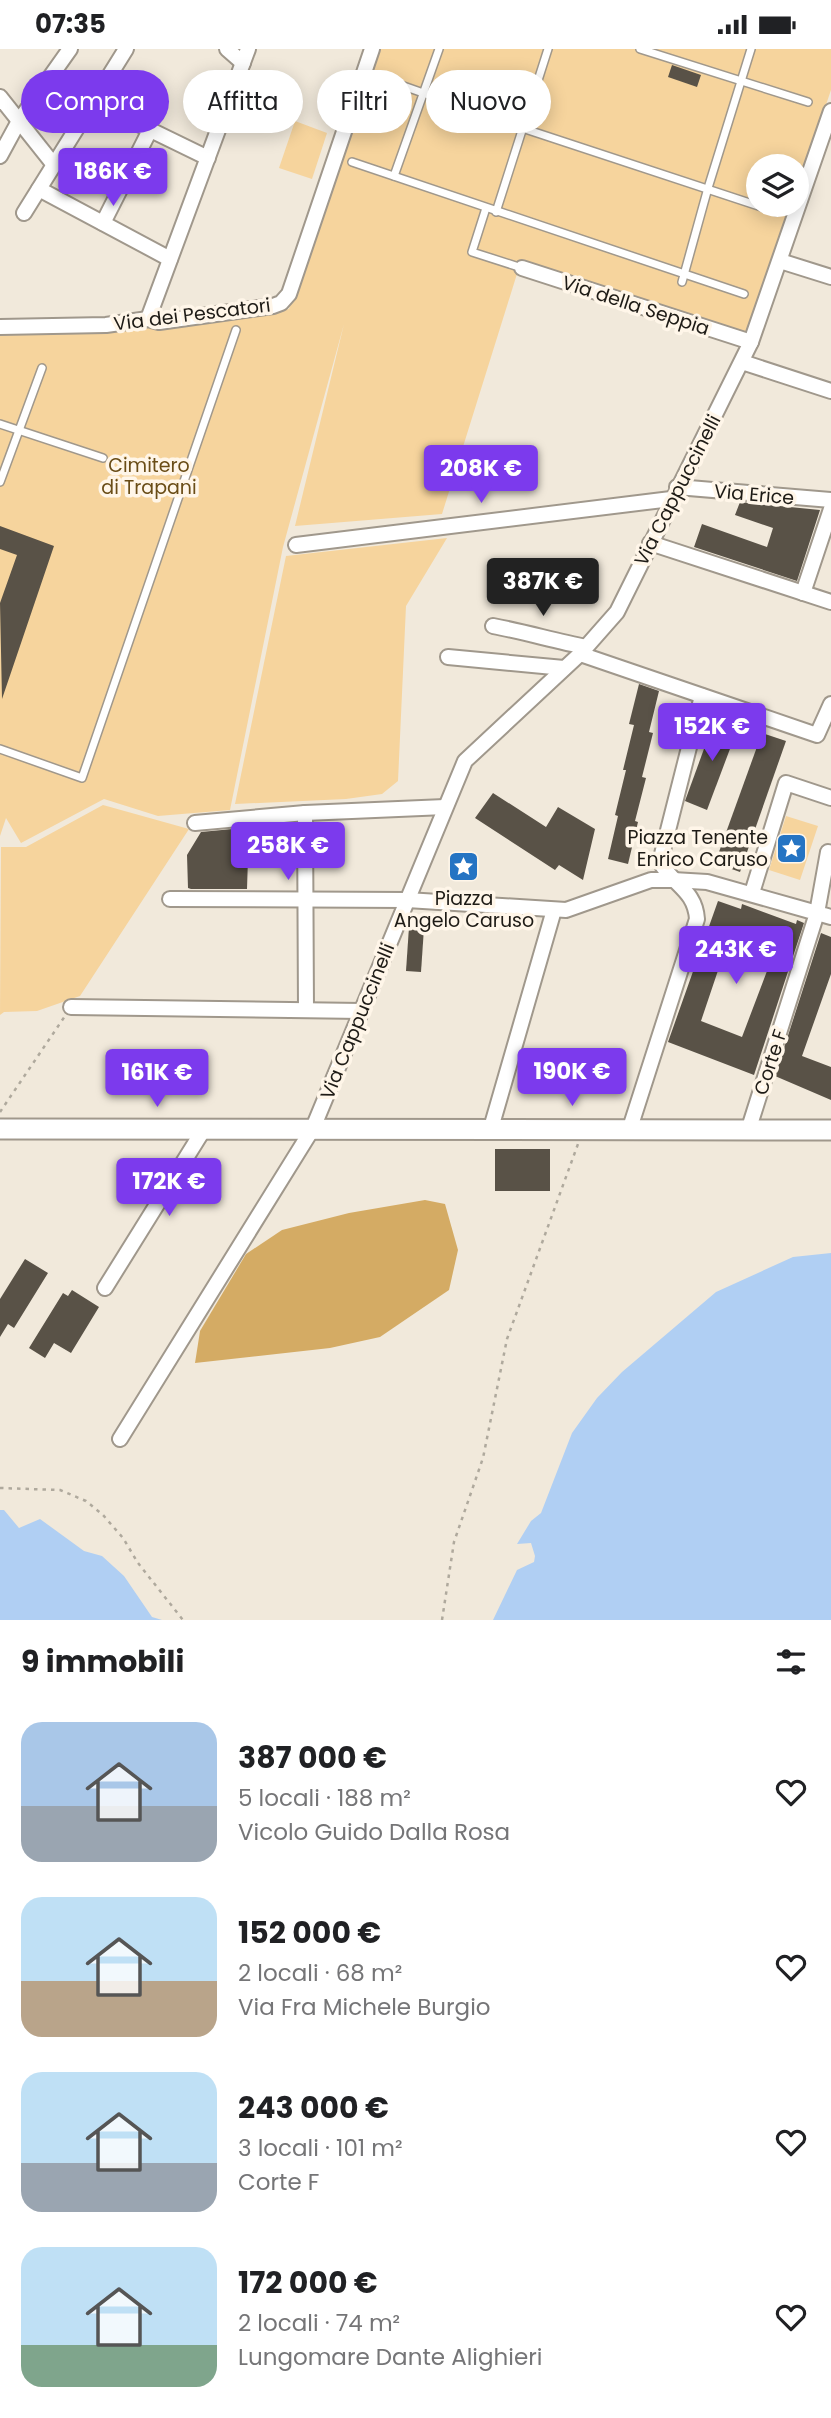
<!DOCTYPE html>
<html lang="it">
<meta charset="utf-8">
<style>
:root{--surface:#fff;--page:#f6f6f6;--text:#202124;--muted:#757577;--accent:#7c3aed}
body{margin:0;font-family:Poppins,sans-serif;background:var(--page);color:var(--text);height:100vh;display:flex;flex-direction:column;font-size:26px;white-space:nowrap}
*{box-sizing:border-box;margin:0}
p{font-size:23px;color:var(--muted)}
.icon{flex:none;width:38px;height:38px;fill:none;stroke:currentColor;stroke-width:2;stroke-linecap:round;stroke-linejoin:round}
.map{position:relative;height:1571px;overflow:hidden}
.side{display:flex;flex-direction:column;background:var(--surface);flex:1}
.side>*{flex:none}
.banner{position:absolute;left:21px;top:21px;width:789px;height:63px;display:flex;gap:14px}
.controls{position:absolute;left:746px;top:105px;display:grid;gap:14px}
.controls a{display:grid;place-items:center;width:63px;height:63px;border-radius:50%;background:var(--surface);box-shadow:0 4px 18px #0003;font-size:35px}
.price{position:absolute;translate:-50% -60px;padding:0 16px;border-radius:7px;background:var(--accent);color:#fff;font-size:23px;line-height:46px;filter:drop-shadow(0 2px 4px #0008)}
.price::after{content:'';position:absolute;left:50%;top:42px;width:21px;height:16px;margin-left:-10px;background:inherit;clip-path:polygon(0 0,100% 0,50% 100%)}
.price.current{background:#222;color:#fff}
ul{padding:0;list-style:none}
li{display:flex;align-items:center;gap:21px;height:175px;padding:0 21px}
li span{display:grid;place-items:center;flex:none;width:196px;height:140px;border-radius:21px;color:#555}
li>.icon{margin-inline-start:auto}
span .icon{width:84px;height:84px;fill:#fffc;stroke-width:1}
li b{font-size:30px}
h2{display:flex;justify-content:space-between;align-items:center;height:84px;padding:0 21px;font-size:30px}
.tag{padding:0 24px;border-radius:32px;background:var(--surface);box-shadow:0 4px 18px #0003;font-size:24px;line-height:63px}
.tag.current{background:var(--accent);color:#fff}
.status{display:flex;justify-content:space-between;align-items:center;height:49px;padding:0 35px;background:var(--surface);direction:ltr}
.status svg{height:19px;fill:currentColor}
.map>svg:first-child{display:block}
</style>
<div class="status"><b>07:35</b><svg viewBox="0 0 49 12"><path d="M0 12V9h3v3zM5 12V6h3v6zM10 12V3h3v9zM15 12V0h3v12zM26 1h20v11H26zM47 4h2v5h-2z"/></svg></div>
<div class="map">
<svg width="831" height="1571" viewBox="0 0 831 1571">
<rect width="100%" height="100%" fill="#f1e9db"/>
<g fill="#f6d49d">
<polygon points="376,0 831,0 831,41 796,144 796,117 758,117 758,156 792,156 748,289 521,212 442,465 295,477 344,275 283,498 230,761 158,767 104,750 21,794 6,769 0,787 0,285 103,283 289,260"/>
<polygon points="295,72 327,84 312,130 279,119"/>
<polygon points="447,489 406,557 398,732 382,745 346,750 235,755 286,507"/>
<polygon points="103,756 189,780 80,947 37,962 4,963 0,966 1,798 26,798"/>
<polygon points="786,767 818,777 800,831 769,821"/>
</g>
<polygon fill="#d4ab64" points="425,1151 445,1155 458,1201 449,1241 380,1288 330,1299 195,1314 200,1282 246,1205 282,1181 349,1164"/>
<g fill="#b0cff3">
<polygon points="831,1204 831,1571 493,1571 517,1521 534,1513 535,1507 531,1494 517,1495 531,1472 541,1464 572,1384 597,1349 622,1323 716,1243 793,1208"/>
<polygon points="0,1461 4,1461 19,1479 40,1470 84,1502 102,1507 124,1527 152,1568 162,1571 0,1571"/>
</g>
<g fill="#595247" fill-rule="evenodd">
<polygon points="672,16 701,26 697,38 668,28"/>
<polygon points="740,453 820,461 797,532 694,498 702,475 767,498 773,479 735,466"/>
<polygon points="0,477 54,497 2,650 0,554 17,506 0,500"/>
<polygon points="639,635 659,642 649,683 653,684 642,728 646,729 635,772 638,773 628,815 608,810 618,767 615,766 626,721 623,721 634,676 629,675"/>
<polygon points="716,667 739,676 707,761 685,752"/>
<polygon points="762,684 786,692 740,823 715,814"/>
<polygon points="493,744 546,778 558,758 595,780 583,831 559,816 555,821 475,769"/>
<polygon points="264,777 294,778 293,808 248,809 247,840 191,840 188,839 187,806 201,783"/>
<path d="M 718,852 L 741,860 L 742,855 L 796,875 L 797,871 L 804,874 L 754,1026 L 668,993 ZM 733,877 L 778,893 L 742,988 L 701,972 Z"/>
<polygon points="409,878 424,879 421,923 406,922"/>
<polygon points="821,884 831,888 831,925 802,1007 831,1018 831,1051 775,1027"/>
<rect x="495" y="1100" width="55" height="42"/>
<polygon points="25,1210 48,1224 14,1279 8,1275 0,1288 0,1250"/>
<polygon points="72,1241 99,1258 71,1304 54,1294 45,1309 29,1299 63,1244 68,1247"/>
</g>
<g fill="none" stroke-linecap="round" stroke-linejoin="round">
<defs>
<g id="service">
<polyline points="640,0 808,53"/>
<polyline points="378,28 522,79 777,163"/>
<polyline points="352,113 744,245"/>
<polyline points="394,127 439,0"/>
<polyline points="486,159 472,203 522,219"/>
<polyline points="496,163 548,0"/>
<polyline points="682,233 708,139 751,0"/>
<polyline points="0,375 103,409"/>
<polyline points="0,433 42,319"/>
<polyline points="0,700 82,729 236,281"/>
</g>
<g id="minor">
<polyline points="227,0 243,14"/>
<polyline points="0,48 54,116"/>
<polyline points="93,53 208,109"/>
<polyline points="0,107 19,72 70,0"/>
<polyline points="39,140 170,210"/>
<polyline points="24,164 126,0"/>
<polyline points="103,174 150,81"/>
<polyline points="780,212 831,228"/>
<polyline points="522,219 751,293"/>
<polyline points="148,270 248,0"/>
<polyline points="0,278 106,276 148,270 159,273 273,257 281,254 289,245 372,0"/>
<polyline points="742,313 831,342"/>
<polyline points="677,438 831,451"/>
<polyline points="650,494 831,553"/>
<polyline points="296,496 671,450"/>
<polyline points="803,544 831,460"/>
<path d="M 493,577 C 525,583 555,592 586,598"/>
<polyline points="580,605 817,686 831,655"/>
<polyline points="448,608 564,619"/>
<polyline points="305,764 306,961"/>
<polyline points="195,774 305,764 445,758"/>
<polyline points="831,804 828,803 817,864 831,868"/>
<polyline points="752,844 786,734 831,749"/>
<polyline points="170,850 407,851 566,861 651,831 673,831 707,833 817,864 748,1082"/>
<polyline points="71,958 362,962"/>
<polyline points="491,1079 554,861"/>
<path d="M 630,1079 L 697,870 C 695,841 673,836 660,813 L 702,647"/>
<polyline points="105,1239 204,1080"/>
<polyline points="120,1390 313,1079 465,712 580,605 617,563 751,293 831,62"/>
</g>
<polyline id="secondary" points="0,1080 831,1081"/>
</defs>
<use href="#service" stroke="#a0988c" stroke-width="10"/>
<use href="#minor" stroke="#a0988c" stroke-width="18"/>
<use href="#secondary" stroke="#a0988c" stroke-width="23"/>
<g stroke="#afa99d" stroke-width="2.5" stroke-dasharray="3.5 5" stroke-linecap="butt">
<polyline points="0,1063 65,967"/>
<polyline points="0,1439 60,1441 86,1452 103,1466 123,1489 138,1514 183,1571"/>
<polyline points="442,1571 454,1493 483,1409 507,1290 578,1095"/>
</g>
<use href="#service" stroke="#fff" stroke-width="7"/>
<use href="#minor" stroke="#fff" stroke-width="14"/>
<use href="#secondary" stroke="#fff" stroke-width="19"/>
</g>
<defs>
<symbol id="sight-square" viewBox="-11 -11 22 22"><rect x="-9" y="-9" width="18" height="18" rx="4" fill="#2574c3" stroke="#fff6e9"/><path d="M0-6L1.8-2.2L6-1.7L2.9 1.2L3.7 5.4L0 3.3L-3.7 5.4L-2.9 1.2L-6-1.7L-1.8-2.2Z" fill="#fff"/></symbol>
</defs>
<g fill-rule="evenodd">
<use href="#sight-square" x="774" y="782" width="35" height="35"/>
<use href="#sight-square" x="446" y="800" width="35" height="35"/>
</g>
<g text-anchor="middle" stroke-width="7" stroke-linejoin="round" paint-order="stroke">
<g font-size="19" fill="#1e1b16" stroke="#fff6e9">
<text transform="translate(636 256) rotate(18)" y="7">Via della Seppia</text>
<text transform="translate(192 265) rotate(-7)" y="7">Via dei Pescatori</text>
<text transform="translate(677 441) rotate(-63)" y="7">Via Cappuccinelli</text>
<text transform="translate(754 445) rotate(5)" y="7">Via Erice</text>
<text transform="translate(357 972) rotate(-68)" y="7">Via Cappuccinelli</text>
<text transform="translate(770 1013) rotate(-72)" y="7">Corte F</text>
</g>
<g font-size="19" fill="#6a4d17" stroke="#fff6e9">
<text x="149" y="423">Cimitero<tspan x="149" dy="22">di Trapani</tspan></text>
</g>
<g font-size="19" fill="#1e1b16" stroke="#fff6e9" text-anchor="end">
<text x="768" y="795">Piazza Tenente<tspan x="768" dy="22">Enrico Caruso</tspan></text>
<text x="464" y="856" text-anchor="middle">Piazza<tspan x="464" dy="22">Angelo Caruso</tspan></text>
</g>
</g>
</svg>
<div class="controls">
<a><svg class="icon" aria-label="layers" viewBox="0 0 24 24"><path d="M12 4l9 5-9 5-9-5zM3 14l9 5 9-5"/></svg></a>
</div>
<b class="price" style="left:113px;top:159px">186K €</b>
<b class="price" style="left:481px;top:456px">208K €</b>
<b class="price current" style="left:543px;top:569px">387K €</b>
<b class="price" style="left:712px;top:714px">152K €</b>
<b class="price" style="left:288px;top:833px">258K €</b>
<b class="price" style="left:736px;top:937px">243K €</b>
<b class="price" style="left:572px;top:1059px">190K €</b>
<b class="price" style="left:157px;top:1060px">161K €</b>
<b class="price" style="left:169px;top:1169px">172K €</b>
<div class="banner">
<a class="tag current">Compra</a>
<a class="tag">Affitta</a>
<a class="tag">Filtri</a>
<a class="tag">Nuovo</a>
</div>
</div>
<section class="side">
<h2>9 immobili<svg class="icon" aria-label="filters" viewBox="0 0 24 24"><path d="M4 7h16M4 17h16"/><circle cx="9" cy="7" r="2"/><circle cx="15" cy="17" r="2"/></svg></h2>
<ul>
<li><span style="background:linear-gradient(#a9c7e8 60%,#9aa5b1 0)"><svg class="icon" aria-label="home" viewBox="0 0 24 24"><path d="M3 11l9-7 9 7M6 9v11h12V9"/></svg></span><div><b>387 000 €</b><p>5 locali · 188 m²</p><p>Vicolo Guido Dalla Rosa</p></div><svg class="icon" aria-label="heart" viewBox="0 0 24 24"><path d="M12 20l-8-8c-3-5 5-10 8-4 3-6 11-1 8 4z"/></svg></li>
<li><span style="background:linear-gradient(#bfe0f5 60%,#b9a48a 0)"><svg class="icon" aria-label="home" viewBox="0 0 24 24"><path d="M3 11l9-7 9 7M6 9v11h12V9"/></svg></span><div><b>152 000 €</b><p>2 locali · 68 m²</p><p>Via Fra Michele Burgio</p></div><svg class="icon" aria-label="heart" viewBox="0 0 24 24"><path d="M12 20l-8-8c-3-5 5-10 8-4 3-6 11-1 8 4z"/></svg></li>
<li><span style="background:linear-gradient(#bfe0f5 65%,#9aa5b1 0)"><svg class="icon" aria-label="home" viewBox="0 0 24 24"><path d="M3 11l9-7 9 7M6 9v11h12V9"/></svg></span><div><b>243 000 €</b><p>3 locali · 101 m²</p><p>Corte F</p></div><svg class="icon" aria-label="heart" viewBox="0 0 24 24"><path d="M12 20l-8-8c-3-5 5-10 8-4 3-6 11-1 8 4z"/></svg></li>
<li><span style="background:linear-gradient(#bfe0f5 70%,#7fa58c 0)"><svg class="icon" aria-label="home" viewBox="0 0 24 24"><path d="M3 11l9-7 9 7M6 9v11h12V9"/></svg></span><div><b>172 000 €</b><p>2 locali · 74 m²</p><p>Lungomare Dante Alighieri</p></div><svg class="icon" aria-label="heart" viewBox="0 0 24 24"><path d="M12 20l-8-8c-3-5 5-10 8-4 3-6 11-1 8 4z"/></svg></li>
</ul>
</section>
